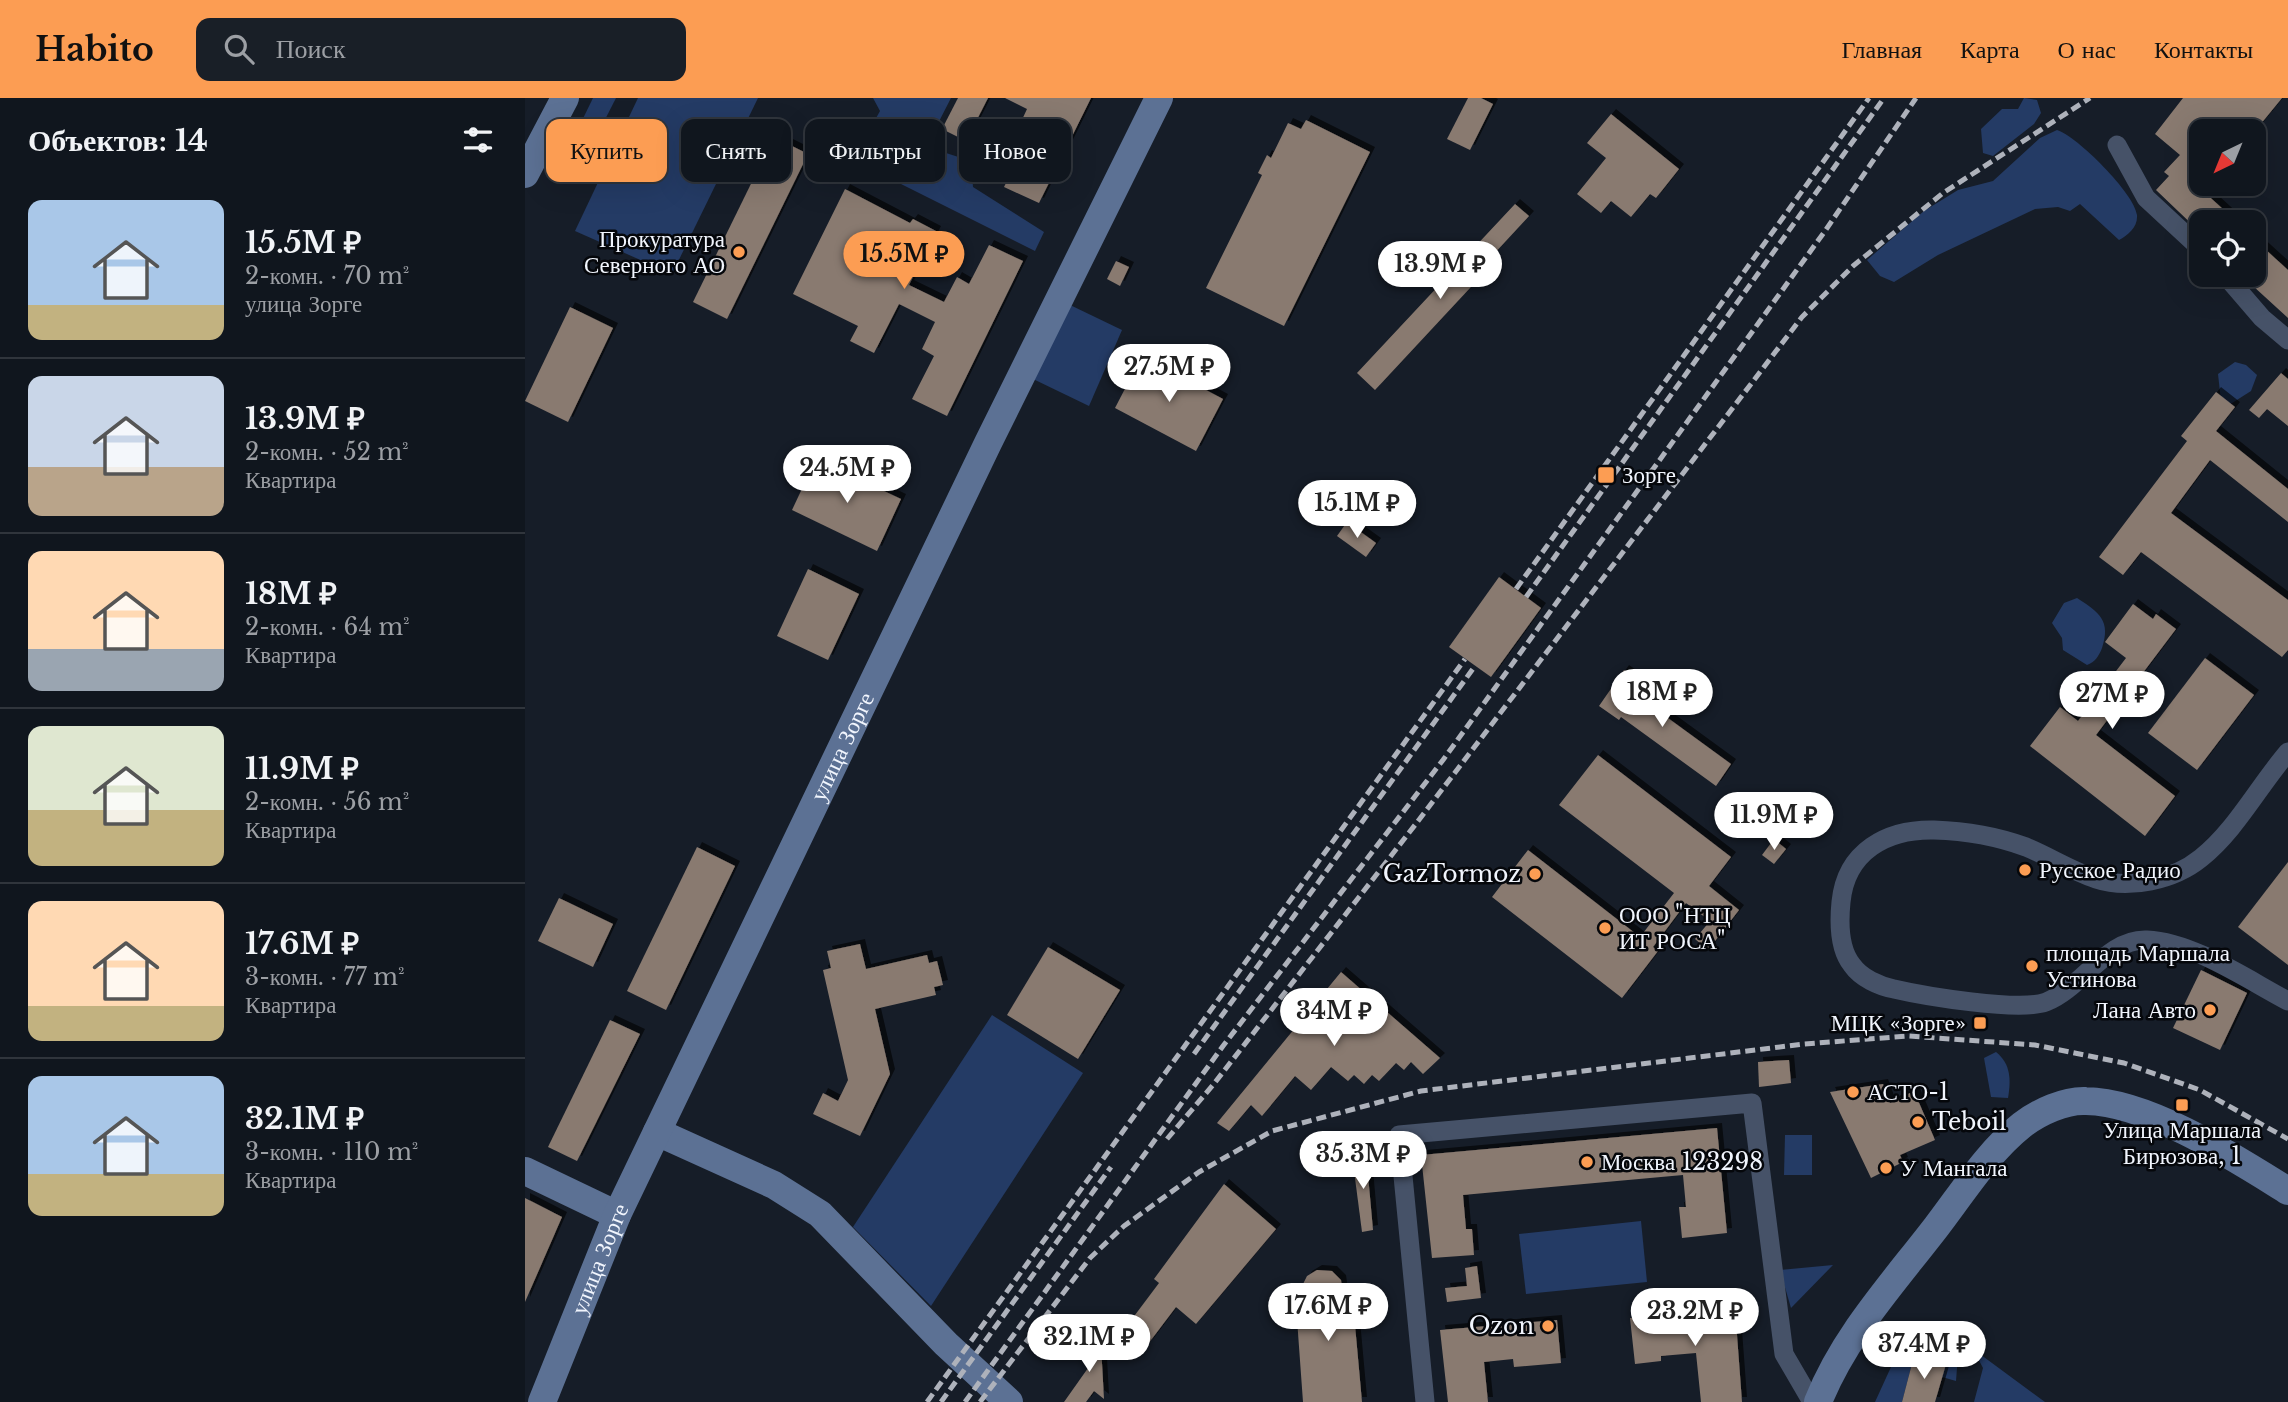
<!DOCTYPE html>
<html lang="ru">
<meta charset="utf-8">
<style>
:root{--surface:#10161e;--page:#191f27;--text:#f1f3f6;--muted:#9c9fa4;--line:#30353c;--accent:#fc9d53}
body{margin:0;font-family:"Libre Baskerville",serif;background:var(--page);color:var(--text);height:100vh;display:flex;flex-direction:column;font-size:26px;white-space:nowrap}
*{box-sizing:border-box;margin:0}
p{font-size:23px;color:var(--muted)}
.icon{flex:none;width:38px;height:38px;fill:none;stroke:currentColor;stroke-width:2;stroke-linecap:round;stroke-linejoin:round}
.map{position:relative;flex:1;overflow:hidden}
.drawer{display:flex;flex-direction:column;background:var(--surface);width:525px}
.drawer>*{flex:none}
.guide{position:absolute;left:21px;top:21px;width:665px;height:63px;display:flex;gap:14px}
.needle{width:46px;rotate:223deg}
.tools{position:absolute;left:1664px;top:21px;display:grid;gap:14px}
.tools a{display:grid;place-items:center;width:77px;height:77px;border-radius:14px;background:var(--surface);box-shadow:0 7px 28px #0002,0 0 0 2px var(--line);font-size:35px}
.price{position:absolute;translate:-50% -60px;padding:0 16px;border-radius:24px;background:#fff;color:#222;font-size:23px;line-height:46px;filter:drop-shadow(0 2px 4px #0008)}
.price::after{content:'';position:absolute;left:50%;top:42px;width:21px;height:16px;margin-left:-10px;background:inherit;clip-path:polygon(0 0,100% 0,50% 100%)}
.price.selected{background:var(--accent);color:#111}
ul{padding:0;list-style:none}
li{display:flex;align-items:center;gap:21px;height:175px;padding:0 28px}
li+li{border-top:2px solid var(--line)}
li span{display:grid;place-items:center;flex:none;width:196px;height:140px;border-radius:14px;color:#555}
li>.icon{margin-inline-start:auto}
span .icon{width:84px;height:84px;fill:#fffc;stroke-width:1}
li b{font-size:30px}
h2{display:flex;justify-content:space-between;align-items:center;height:84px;padding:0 28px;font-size:30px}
.pill{padding:0 24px;border-radius:14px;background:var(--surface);box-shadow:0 7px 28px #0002,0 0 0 2px var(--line);font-size:24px;line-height:63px}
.pill.selected{background:var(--accent);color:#111}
header{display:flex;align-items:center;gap:42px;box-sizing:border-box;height:98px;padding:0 35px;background:var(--accent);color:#111}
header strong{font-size:33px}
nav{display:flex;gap:38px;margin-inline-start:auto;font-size:24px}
.search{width:490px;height:63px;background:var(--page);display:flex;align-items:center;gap:18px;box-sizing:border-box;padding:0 24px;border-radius:14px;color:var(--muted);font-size:26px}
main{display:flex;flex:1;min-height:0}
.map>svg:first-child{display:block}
</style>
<header>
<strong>Habito</strong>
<div class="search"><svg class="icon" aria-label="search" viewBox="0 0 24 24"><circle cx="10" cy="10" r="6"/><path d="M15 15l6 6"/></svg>Поиск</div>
<nav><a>Главная</a><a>Карта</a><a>О нас</a><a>Контакты</a></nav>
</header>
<main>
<section class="drawer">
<h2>Объектов: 14<svg class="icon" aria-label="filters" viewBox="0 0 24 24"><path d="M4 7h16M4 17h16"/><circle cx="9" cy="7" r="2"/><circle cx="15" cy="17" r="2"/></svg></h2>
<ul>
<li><span style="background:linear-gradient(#a9c7e8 75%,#c2b280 0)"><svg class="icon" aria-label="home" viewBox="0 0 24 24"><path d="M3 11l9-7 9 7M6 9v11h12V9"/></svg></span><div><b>15.5M ₽</b><p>2-комн. · 70 m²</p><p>улица Зорге</p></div></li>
<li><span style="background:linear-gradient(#c9d6e8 65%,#b9a48a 0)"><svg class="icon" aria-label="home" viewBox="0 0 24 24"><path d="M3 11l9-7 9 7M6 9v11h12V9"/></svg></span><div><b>13.9M ₽</b><p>2-комн. · 52 m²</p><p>Квартира</p></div></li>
<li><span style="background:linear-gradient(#ffd9b3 70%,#9aa5b1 0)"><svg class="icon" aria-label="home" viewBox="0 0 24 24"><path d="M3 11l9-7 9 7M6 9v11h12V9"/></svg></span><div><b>18M ₽</b><p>2-комн. · 64 m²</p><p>Квартира</p></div></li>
<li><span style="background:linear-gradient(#dfe7d0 60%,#c2b280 0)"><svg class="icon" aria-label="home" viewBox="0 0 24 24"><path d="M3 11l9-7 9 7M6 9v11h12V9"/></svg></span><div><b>11.9M ₽</b><p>2-комн. · 56 m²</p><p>Квартира</p></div></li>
<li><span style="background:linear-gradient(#ffd9b3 75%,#c2b280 0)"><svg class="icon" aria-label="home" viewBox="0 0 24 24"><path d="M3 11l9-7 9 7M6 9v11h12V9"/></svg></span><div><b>17.6M ₽</b><p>3-комн. · 77 m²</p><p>Квартира</p></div></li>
<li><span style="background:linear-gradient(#a9c7e8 70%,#c2b280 0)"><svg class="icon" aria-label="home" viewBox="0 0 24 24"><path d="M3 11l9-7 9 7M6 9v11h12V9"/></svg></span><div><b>32.1M ₽</b><p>3-комн. · 110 m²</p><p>Квартира</p></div></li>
</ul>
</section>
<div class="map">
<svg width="1763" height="1304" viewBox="0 0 1763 1304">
<defs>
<filter id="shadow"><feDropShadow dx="5" dy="-5" stdDeviation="0" flood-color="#0009"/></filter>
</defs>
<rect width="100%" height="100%" fill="#161d28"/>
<g fill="#243b65">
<polygon points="68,0 91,0 66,49 48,41"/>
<polygon points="113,0 233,0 147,176 50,133"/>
<polygon points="348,0 426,0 405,41 421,55 446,63 448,89 519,134 510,153 306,51 324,31 345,31 355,13"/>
<polygon points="1499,0 1512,2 1516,15 1509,26 1468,58 1458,55 1456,31 1477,11 1493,11"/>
<path d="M 1532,32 C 1552,38 1610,96 1612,117 C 1613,129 1603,137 1594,142 L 1555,106 L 1545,113 L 1533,109 L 1510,111 L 1413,157 L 1369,184 L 1355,178 L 1342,162 L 1399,113 L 1433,92 L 1468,83 L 1515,40 Z"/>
<polygon points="543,206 597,232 564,308 506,280"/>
<polygon points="1710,264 1721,267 1732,277 1726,293 1704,307 1696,303 1693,276"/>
<path d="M 1552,500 C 1575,515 1586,523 1577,550 C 1574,558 1570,564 1562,567 L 1538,552 L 1537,540 L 1527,525 L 1539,505 Z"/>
<polygon points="467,917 558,975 406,1208 328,1129"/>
<path d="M 1471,954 C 1486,966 1486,982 1483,1000 L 1466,999 L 1459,960 Z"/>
<polygon points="1260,1037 1287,1037 1287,1077 1259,1077"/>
<polygon points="1116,1123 1122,1184 1001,1196 994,1136"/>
<polygon points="1308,1167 1266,1210 1255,1172"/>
<polygon points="1382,1234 1433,1257 1431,1283 1417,1279 1420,1266 1389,1258 1377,1304 1350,1304"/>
<polygon points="1448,1251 1520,1304 1449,1304 1458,1270"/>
</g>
<g fill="#897a70" filter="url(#shadow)">
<polygon points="433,0 463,0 441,43 417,31"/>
<polygon points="480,0 566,0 514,105 479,89 501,45 489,39 502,11"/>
<polygon points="943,0 956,0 968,6 945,52 922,41"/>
<polygon points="1658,0 1757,0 1730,33 1676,33 1676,91 1712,124 1676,124 1676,135 1631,92 1644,78 1639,74 1655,57 1630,36"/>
<polygon points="1086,16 1154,71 1131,100 1125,96 1106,119 1086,103 1076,115 1052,96 1081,60 1062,45"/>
<polygon points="781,22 845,54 759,228 681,190 737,77 733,75 742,57 746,60 763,25 776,31"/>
<polygon points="249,39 283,56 202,221 168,204"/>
<polygon points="320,91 385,125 388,121 411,133 384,187 419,204 432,179 444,186 464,147 498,163 422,318 387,301 409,258 397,251 410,224 374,206 349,255 325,243 333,228 268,196"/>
<polygon points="990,106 1004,118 954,172 958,176 850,292 832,275"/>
<polygon points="1729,141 1763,172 1763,220 1716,177 1729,177"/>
<polygon points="591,163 604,169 595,188 582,181"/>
<polygon points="45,209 88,230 43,324 0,303"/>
<polygon points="617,258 698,301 671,353 590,310"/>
<polygon points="1756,275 1763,281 1763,328 1742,311 1734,320 1724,312"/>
<polygon points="1691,294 1710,309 1691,333 1763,391 1763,424 1685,362 1646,415 1763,502 1763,552 1757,559 1616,454 1598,477 1574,459 1662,343 1656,338"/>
<polygon points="291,361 376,401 352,453 267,412"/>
<polygon points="822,424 851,445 841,459 812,438"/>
<polygon points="283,471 334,496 303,562 252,538"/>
<polygon points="974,479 1016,510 966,579 924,549"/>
<polygon points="1608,506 1628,521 1631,516 1651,531 1571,637 1650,698 1620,738 1505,648 1535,609 1553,623 1601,560 1580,544"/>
<polygon points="1680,560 1729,597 1672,672 1623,635"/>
<polygon points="1099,572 1118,585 1110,596 1206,666 1191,688 1096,619 1094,622 1074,608"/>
<polygon points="1073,657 1206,759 1184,788 1214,812 1183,852 1170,841 1185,823 1161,805 1128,849 1133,853 1097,900 967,799 1003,752 1115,839 1149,795 1034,707"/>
<polygon points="1249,741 1261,751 1249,766 1237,757"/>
<polygon points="172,749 210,768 141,912 102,893"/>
<polygon points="1763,764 1763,867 1713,829"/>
<polygon points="34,800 88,826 68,869 13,843"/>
<polygon points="335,846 341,871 402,857 404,865 412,863 418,887 409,889 411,897 350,911 365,976 335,1038 288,1016 298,995 313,1003 323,982 298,872 306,870 302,853"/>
<polygon points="523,849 595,892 553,961 482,917"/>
<polygon points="1676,872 1722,895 1695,952 1648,930"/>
<polygon points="816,874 915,960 898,976 886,964 879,972 871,965 854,983 847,977 839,986 829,977 823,983 806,969 786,992 770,978 737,1018 726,1007 704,1033 692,1025"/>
<polygon points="85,922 115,936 52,1063 23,1049"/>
<polygon points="1264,962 1266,985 1234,989 1233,964"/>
<polygon points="1358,986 1365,1005 1389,993 1410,1042 1375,1057 1378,1064 1346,1080 1305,994"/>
<polygon points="1192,1030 1202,1135 1157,1140 1154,1109 1161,1109 1158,1077 938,1097 941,1131 947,1131 949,1157 907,1160 896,1057"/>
<polygon points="841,1055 848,1132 837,1134 827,1057"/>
<polygon points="699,1086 751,1131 671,1226 651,1209 623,1246 601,1229 634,1185 629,1181"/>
<polygon points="0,1100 37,1119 0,1204"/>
<polygon points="952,1168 956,1200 922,1204 920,1190 942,1188 940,1170"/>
<polygon points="792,1172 807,1173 816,1182 821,1217 829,1216 837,1304 778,1304 772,1221 794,1218 778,1203 776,1190 782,1178"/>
<polygon points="1210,1210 1217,1304 1176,1304 1171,1255 1136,1258 1136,1263 1110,1266 1105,1220"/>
<polygon points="1032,1222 1036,1265 989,1269 988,1261 959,1264 963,1304 923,1304 915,1232"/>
<polygon points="563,1238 576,1247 579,1301 569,1293 561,1304 539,1304 568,1263 552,1252"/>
<polygon points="1389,1258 1421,1266 1410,1304 1377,1304"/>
</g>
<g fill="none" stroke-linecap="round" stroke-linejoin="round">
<g stroke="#465268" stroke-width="19">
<polyline points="1592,47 1621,100 1676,151"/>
<polyline points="1700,177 1737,220 1763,242"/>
<path d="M 1763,654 C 1733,689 1711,732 1676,760 C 1649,782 1604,792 1571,781 C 1547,773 1525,759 1501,749 C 1471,738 1441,733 1409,732 C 1362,731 1321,753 1316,804 C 1314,824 1314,851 1327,867 C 1336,880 1354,888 1369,891 C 1399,898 1495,914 1521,904 C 1557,890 1582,840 1622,842 C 1668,844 1723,882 1763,903"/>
<polyline points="900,1304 874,1037 1227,1005 1259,1256 1287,1304"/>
</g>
<g stroke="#5c7194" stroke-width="28">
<polyline points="0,76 40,0"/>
<polyline points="132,1034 249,1087 295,1116 421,1246 484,1304"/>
<polyline points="0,1073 92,1117"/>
<path id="s1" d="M 17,1304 L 92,1117 L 463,345 L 634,0"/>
<path d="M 1293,1304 C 1319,1238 1369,1184 1412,1128 C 1438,1094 1463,1054 1497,1027 C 1514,1014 1540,1002 1561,1003 C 1624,1004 1710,1060 1763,1093"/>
</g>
<g stroke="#aeb2bb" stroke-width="5" stroke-dasharray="10 5" stroke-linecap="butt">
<polyline points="991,491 1344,0"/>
<polyline points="1001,499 1359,0"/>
<polyline points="669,956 950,568"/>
<polyline points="642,1041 688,987 890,727 1277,219 1328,168 1418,95 1565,0"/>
<polyline points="402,1304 940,561"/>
<polyline points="416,1304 586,1069"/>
<polyline points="440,1304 698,948 918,662 1300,133 1391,0"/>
<polyline points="455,1304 565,1160 599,1128 674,1074 747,1033 896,993 1279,946 1383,938 1510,947 1599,965 1675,992 1763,1041"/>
</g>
</g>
<g fill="#fc9d53" stroke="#05070b" stroke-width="2.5">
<circle cx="214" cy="154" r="7"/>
<rect x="1072" y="368" width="18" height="18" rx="3.5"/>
<circle cx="1500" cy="772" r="7"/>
<circle cx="1010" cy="776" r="7"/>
<circle cx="1080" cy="830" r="7"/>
<circle cx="1507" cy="868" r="7"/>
<circle cx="1685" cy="912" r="7"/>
<rect x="1448" y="918" width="14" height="14" rx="3.5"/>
<circle cx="1328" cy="994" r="7"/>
<rect x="1650" y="1000" width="14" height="14" rx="3.5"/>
<circle cx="1393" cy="1024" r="7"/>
<circle cx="1062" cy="1064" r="7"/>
<circle cx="1361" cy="1070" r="7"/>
<circle cx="1023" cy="1228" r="7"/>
</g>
<g text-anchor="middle" stroke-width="5" stroke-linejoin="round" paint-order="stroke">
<g font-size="23" fill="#f1f5fd" stroke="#05070b" text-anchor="start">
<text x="200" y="149" text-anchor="end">Прокуратура<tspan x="200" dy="26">Северного АО</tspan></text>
<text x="1097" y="385">Зорге</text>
<text x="1514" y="780">Русское Радио</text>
<text x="996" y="784" text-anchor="end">GazTormoz</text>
<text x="1094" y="825">ООО "НТЦ<tspan x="1094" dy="26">ИТ РОСА"</tspan></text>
<text x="1521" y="863">площадь Маршала<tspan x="1521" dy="26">Устинова</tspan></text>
<text x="1671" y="920" text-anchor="end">Лана Авто</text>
<text x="1441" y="933" text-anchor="end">МЦК «Зорге»</text>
<text x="1342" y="1002">АСТО-1</text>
<text x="1407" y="1032">Teboil</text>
<text x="1657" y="1040" text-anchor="middle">Улица Маршала<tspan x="1657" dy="26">Бирюзова, 1</tspan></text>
<text x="1076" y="1072">Москва 123298</text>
<text x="1375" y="1078">У Мангала</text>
<text x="1009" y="1236" text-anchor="end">Ozon</text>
</g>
<g font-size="23" fill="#f1f5fd" stroke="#05070b">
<text dy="8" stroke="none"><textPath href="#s1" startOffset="721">улица Зорге</textPath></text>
<text dy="8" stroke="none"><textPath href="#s1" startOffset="154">улица Зорге</textPath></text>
</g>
</g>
</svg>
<div class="tools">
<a><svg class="needle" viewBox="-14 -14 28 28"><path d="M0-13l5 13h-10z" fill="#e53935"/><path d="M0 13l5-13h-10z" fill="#9c9fa4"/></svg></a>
<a><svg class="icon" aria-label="locate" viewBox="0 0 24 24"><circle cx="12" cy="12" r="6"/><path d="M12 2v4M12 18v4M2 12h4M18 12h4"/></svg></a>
</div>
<b class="price selected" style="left:379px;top:193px">15.5M ₽</b>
<b class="price" style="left:915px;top:203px">13.9M ₽</b>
<b class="price" style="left:644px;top:306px">27.5M ₽</b>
<b class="price" style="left:322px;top:407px">24.5M ₽</b>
<b class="price" style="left:832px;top:442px">15.1M ₽</b>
<b class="price" style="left:1137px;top:631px">18M ₽</b>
<b class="price" style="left:1587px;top:633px">27M ₽</b>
<b class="price" style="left:1249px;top:754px">11.9M ₽</b>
<b class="price" style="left:809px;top:950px">34M ₽</b>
<b class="price" style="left:838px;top:1093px">35.3M ₽</b>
<b class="price" style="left:803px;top:1245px">17.6M ₽</b>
<b class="price" style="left:1170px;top:1250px">23.2M ₽</b>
<b class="price" style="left:564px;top:1276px">32.1M ₽</b>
<b class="price" style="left:1399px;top:1283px">37.4M ₽</b>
<div class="guide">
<a class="pill selected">Купить</a>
<a class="pill">Снять</a>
<a class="pill">Фильтры</a>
<a class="pill">Новое</a>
</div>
</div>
</main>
